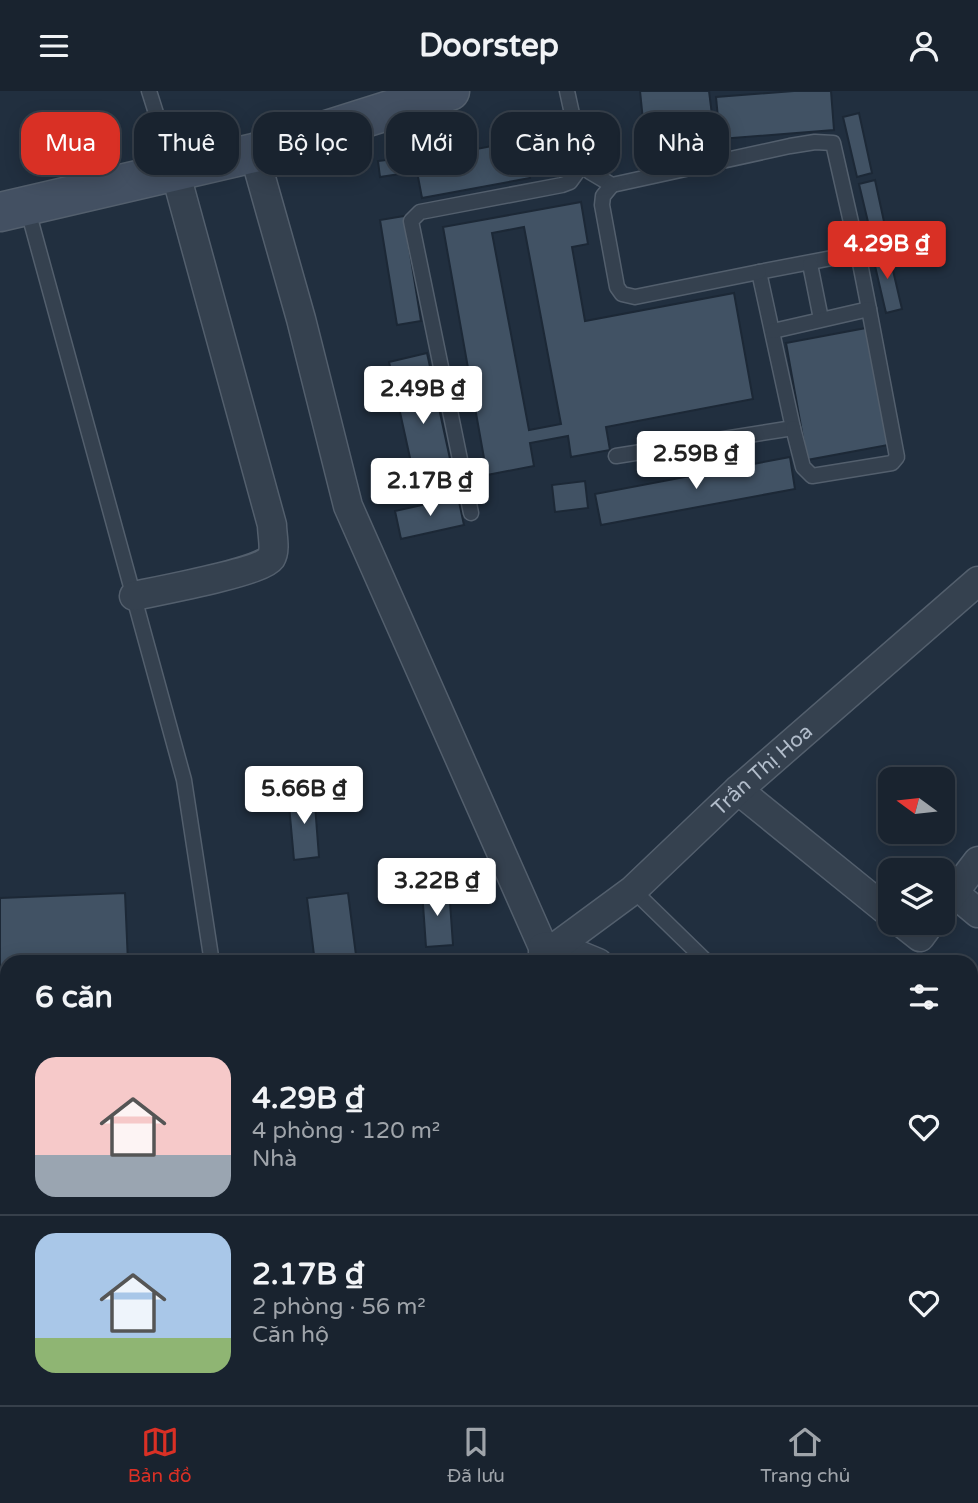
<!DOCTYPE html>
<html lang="vi">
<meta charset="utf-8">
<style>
:root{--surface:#19232f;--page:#222b37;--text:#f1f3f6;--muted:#9fa4aa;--line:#37404b;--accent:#d93025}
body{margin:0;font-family:"Varela Round",sans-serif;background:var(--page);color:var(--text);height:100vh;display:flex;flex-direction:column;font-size:26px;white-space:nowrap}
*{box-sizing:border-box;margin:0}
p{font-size:23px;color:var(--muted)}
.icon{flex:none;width:38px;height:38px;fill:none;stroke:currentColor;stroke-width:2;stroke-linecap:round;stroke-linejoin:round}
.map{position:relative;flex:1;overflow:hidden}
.side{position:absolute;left:0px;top:864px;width:978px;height:450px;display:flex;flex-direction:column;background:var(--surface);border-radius:21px 21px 0 0;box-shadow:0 4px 18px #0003,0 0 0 2px var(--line)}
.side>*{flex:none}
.top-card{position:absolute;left:21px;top:21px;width:936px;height:63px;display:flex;gap:14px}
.needle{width:46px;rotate:285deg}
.controls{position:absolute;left:878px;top:676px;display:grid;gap:14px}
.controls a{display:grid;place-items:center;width:77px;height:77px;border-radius:14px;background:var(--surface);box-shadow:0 4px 18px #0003,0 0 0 2px var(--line);font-size:35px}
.price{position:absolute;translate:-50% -60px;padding:0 16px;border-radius:7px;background:#fff;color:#222;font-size:23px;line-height:46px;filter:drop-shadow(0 2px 4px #0008)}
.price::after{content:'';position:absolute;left:50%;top:42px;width:21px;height:16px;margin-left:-10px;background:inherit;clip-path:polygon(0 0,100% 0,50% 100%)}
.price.current{background:var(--accent);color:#fff}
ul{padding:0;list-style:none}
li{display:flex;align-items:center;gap:21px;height:175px;padding:0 35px}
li+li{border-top:2px solid var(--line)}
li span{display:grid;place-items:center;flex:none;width:196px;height:140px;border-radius:21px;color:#555}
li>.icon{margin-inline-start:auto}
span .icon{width:84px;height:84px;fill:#fffc;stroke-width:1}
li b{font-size:30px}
h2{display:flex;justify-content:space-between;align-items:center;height:84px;padding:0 35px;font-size:30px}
.chip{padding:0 24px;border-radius:21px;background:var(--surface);box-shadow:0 4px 18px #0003,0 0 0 2px var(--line);font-size:24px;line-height:63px}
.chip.current{background:var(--accent);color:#fff}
header{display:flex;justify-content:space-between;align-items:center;height:91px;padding:0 35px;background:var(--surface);font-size:32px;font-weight:800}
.dock{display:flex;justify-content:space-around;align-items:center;height:98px;border-top:2px solid var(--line);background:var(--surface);font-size:19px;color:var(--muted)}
.dock a{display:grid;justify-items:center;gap:4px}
.dock .current{color:var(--accent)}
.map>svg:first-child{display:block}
</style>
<header><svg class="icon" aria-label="menu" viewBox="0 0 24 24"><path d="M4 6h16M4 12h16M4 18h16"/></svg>Doorstep<svg class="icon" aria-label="person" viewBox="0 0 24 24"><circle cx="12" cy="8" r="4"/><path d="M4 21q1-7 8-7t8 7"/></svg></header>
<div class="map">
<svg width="978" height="1314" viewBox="0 0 978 1314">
<rect width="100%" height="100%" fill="#212f3f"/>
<g fill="#415264" stroke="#1c2836" stroke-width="2" fill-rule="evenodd">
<polygon points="640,0 709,0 713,32 644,39"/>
<polygon points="794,0 831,0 834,39 720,48 716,6"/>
<polygon points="859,22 872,82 857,86 843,26"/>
<polygon points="523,49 530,87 422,107 415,70"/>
<polygon points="411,66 413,81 380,86 378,70"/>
<polygon points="875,89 888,149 873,152 859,93"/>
<path d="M 581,111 L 588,153 L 572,156 L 585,230 L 734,202 L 753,308 L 606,336 L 610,359 L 571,366 L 568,345 L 530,352 L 534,375 L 487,384 L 443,136 ZM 524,136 L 561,333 L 529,339 L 492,142 Z"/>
<polygon points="404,125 421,230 397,234 380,129"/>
<polygon points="888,158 902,218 886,222 872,162"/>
<polygon points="866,237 888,354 807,369 786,252"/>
<polygon points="427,262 457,400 419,408 389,271"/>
<polygon points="790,366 795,398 601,434 595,403"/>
<polygon points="585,390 588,417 555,421 552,394"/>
<polygon points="458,406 464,434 401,448 395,420"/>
<polygon points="314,701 319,766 294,769 288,703"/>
<polygon points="449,797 453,854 426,856 422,799"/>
<polygon points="125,802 128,872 7,872 7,880 0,880 0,807"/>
<polygon points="348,802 357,872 315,872 307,807"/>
<rect x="0" y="937" width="7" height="20"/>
<polygon points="67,1310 67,1314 38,1314"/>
</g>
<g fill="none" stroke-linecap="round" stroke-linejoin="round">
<defs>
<g id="lane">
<polyline points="149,0 174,79"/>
<polyline points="567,0 583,73 590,81 612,94 790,55 815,51 833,52 858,162 759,181 793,337 616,365"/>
<polyline points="612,94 603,105 602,114 617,196 622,203 635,206 759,181"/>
<polyline points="27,116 184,689 212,872"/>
<polyline points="858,162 869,218"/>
<polyline points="810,173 821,228"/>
<polyline points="773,240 869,218 897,366 892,372 812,385 803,376 793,337"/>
<polyline points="471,422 411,130 420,121 562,94 570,91 583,73"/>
<polyline points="633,799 708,872"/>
<polyline points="0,1072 7,1071"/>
</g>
<g id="street">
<polyline points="254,62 301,228 348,415 543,856 543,872"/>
<path d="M 134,505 C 157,500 261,481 271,467 C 276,459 272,443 272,434 L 175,80"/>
<polyline points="738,699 891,823"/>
<polyline points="954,802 978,822"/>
<polyline points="943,816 978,770"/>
<polyline points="901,831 920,846 931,831"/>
<polyline points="557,855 598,872"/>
<path id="s1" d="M 543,856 L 557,855 L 633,799 L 738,699 L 978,490"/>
<polyline points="971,1201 978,1189"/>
<polyline points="971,1301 978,1305"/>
<polyline points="528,1307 529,1314"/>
<polyline points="552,1307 563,1314"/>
<polyline points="726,1307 729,1309"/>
</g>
<polyline id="secondary" points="0,121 254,62 450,0"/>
</defs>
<use href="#lane" stroke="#535f6d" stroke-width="17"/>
<use href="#street" stroke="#535f6d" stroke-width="31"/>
<use href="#secondary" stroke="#535f6d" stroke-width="41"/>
<use href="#lane" stroke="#35414f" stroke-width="14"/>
<use href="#street" stroke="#35414f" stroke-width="28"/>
<use href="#secondary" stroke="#435062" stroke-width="38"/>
</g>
<g text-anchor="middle" stroke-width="5" stroke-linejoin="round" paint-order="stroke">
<g font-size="21" fill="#b1bcca" stroke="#1a2634">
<text dy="7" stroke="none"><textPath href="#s1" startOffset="285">Trần Thị Hoa</textPath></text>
</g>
</g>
</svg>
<div class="controls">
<a><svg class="needle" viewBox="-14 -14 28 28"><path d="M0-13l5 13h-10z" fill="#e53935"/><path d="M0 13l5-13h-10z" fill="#9fa4aa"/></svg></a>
<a><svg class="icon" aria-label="layers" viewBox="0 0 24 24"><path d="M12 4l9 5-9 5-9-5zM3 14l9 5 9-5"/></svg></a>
</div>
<b class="price current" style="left:887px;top:190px">4.29B ₫</b>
<b class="price" style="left:423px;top:335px">2.49B ₫</b>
<b class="price" style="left:696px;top:400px">2.59B ₫</b>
<b class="price" style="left:430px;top:427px">2.17B ₫</b>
<b class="price" style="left:304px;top:735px">5.66B ₫</b>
<b class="price" style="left:437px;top:827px">3.22B ₫</b>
<div class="top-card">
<a class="chip current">Mua</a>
<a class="chip">Thuê</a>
<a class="chip">Bộ lọc</a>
<a class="chip">Mới</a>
<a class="chip">Căn hộ</a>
<a class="chip">Nhà</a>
</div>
<section class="side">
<h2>6 căn<svg class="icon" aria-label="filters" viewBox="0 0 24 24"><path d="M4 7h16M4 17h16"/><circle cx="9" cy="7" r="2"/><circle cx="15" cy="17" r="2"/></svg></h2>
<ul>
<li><span style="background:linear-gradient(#f6c9c9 70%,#9aa5b1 0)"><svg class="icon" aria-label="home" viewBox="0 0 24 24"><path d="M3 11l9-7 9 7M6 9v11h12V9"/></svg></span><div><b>4.29B ₫</b><p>4 phòng · 120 m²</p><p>Nhà</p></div><svg class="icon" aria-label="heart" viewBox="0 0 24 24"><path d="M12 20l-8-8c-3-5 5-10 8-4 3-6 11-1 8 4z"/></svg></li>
<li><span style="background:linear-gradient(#a9c7e8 75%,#8fb573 0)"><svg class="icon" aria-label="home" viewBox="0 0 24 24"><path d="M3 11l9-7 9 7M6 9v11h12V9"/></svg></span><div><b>2.17B ₫</b><p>2 phòng · 56 m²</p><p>Căn hộ</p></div><svg class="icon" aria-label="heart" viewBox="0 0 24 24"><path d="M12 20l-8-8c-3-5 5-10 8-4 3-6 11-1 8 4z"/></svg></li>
</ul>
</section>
</div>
<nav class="dock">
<a class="current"><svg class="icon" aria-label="map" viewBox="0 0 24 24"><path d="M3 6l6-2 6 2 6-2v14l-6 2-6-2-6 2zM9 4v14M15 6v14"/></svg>Bản đồ</a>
<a><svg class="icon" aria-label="saved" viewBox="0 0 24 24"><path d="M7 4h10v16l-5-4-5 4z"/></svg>Đã lưu</a>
<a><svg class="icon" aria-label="home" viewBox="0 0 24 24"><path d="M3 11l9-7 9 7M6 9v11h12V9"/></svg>Trang chủ</a>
</nav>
